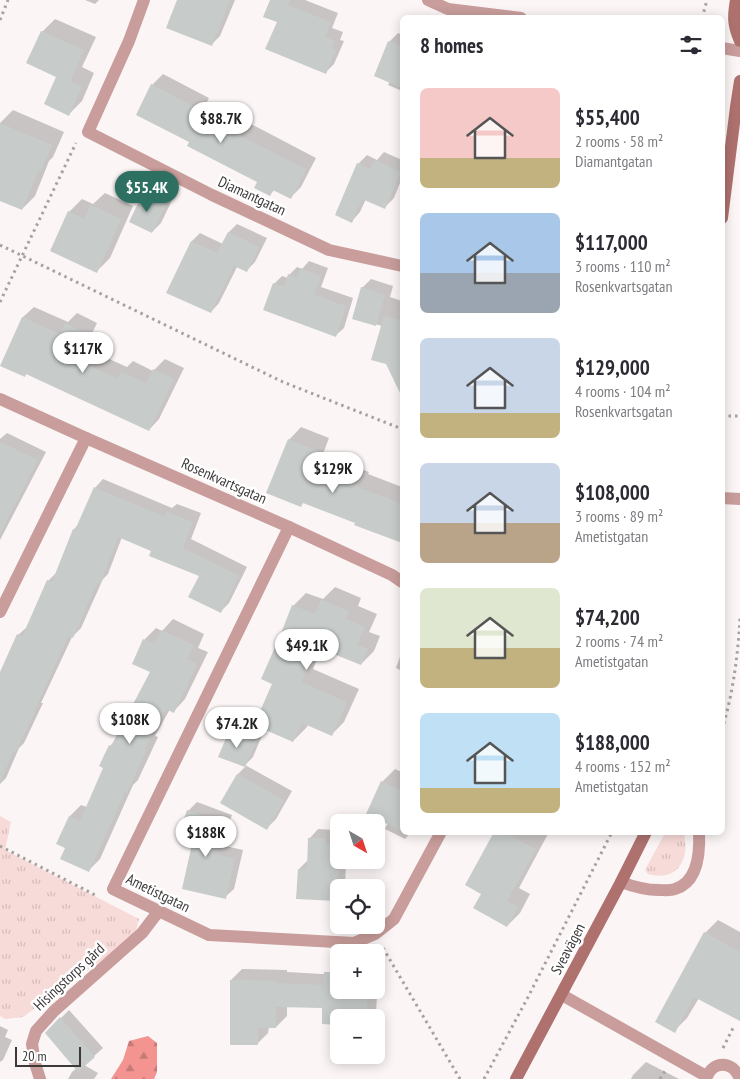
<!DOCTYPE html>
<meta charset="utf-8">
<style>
:root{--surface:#fff;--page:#f2f2f3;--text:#2b2b33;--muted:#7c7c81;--accent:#2d7062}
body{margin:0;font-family:"PT Sans Narrow",sans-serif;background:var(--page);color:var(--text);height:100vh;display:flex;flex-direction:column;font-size:19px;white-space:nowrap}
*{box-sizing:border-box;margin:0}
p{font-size:16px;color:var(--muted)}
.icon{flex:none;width:28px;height:28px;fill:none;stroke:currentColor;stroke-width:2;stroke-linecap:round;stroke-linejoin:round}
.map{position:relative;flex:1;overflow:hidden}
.sheet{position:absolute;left:400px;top:15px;width:325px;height:820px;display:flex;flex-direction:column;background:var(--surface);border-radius:8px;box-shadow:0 2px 12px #0003}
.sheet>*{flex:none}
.needle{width:32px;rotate:141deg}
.buttons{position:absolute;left:330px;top:814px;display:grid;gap:10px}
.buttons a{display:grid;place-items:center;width:55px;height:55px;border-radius:8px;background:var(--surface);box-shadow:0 2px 12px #0003;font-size:25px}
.scale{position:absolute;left:15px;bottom:12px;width:66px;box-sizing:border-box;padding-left:5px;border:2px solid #3c3a39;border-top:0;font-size:14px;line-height:18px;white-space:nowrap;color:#3c3a39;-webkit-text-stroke:4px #fff;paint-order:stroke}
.price{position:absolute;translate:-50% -42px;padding:0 11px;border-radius:18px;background:#fff;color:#222;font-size:16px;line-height:32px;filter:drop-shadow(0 1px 2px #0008)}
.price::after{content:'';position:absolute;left:50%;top:30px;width:15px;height:11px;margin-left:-8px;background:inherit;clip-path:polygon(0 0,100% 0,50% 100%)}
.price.active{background:var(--accent);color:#fff}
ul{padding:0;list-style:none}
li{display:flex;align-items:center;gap:15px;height:125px;padding:0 20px}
li span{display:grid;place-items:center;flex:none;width:140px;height:100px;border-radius:8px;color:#555}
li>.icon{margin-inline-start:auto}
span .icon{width:60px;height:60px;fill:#fffc;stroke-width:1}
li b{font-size:21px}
h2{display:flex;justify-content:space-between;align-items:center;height:60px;padding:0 20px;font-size:21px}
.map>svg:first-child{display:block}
</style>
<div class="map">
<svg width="740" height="1079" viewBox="0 0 740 1079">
<defs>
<pattern id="grass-tufts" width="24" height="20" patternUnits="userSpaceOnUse" patternTransform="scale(1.25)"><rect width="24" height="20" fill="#f7dbd9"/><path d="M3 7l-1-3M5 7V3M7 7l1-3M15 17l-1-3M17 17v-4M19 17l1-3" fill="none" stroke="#d5bdbb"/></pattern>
<pattern id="forest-firs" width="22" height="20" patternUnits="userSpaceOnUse" patternTransform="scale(1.25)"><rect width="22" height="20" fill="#f39491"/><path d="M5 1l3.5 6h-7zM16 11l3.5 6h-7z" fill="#c67a77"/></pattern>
</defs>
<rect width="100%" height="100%" fill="#fbf5f5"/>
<g fill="url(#grass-tufts)">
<polygon points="0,816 11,822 5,850 139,919 136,931 126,943 23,1017 5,1019 0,1016"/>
<path d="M 665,833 L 684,833 C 685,839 686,847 685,853 C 681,873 667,879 648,874 L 645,870 Z"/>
</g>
<polygon fill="url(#forest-firs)" points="148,1036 157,1043 157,1072 154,1079 111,1079 123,1060 129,1041"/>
<g fill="#0003">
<polygon points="85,0 99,0 95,4"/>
<polygon points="178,0 235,0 220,36 211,45"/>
<polygon points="271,0 305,0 338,13 332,28 343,32 340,40 344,41 334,64 326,72 278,22"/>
<polygon points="55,19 96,37 82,67 94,73 82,101 69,114 58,76 42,32"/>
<polygon points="398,33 402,35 402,91 388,85 390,81 389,42"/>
<polygon points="163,74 209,98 205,106 246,126 249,123 316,158 301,187 290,198 274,190 270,195 259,182 191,141 152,85"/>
<polygon points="13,110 64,132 53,157 49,161 35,196 22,209 0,200 0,123"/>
<polygon points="384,152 402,160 402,178 394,198 385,207 366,199 360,212 352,221 358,164 367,155 377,160"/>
<polygon points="153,185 174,196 161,223 152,232 144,194"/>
<polygon points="105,193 133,206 110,258 97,271 69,212 82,199 93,204"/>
<polygon points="237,224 267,238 255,262 246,271 237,267 219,303 211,312 192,241 200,233 223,244 229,232"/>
<polygon points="309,261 328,268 321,287 353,298 344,328 336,335 274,284 282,276 288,278 289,275 297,267 302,269"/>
<polygon points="371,279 393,286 390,297 402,301 402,394 386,363 382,326 354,318 362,288"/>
<polygon points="34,307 68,322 77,313 97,323 85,348 127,367 133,361 153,371 165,359 184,368 159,419 149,430 27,373 25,375 2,365 23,317"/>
<polygon points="301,427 329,438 323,454 369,472 368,474 402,487 402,542 355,525 356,522 304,502 289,440"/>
<polygon points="7,433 46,452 0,540 0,439"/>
<polygon points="103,479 172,508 177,504 201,513 191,539 247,567 229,603 220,612 201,575 153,550 122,537 108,574 103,579 81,628 72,637 41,703 43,703 24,743 19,748 6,778 0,784 0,682 18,635 27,627 48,581 57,572 74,529 79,524 95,488"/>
<polygon points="335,587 361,598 358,606 377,614 369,632 380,636 374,651 361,664 322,648 313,669 359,689 344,722 331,735 308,725 306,728 293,741 274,684 282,637 293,606 306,593 323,599"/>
<polygon points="173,619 204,634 198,648 208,652 185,699 174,711 170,709 155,736 158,737 138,780 133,785 100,859 88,871 67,847 58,843 70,816 81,805 87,807 105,767 110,746 117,739 151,671 144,640 156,628 162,631"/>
<polygon points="402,651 402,671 396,668"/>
<polygon points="239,723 263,733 253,757 245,765 292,791 276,819 267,828 222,803 238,774 246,766 220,756 230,731"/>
<polygon points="395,769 402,772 402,832 411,832 405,839 385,829 388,823 382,782"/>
<polygon points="197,802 232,815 221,845 243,850 234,889 225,897 196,834 188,811"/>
<polygon points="318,829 334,830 333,836 339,836 339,860 343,860 343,862 346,862 345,888 339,888 339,898 336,900 299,869 308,860 310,838"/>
<polygon points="495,832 549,832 519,888 530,894 520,913 507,926"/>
<polygon points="718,920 740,932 740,1020 699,998 687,1018 674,1031 705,933"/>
<polygon points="242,969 287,970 287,972 339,975 339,990 376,990 376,976 378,976 376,1014 373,1018 339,1018 324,1007 287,1006 287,1016 276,1027 269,1027 268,1033 257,1044 231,980"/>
<polygon points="69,1010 103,1048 84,1065 98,1073 94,1079 68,1079 72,1072 77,1068 46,1033"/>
<polygon points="0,1026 8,1030 5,1037 12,1040 3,1060 0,1062"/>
<polygon points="646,1062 679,1079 631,1079 633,1075"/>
</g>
<g fill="#c7cccb">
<polygon points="177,0 230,0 212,46 166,28"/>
<polygon points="270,0 290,0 288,5 331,22 325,37 335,41 332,48 336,50 326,74 265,49 277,22 263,17"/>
<polygon points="41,31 84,50 70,81 82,86 69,116 44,104 56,77 26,63"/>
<polygon points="388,41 402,47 402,88 374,76"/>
<polygon points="151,84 199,109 195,117 235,137 237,134 306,169 291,199 273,190 270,196 254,188 257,182 187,146 189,142 136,115"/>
<polygon points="0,123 52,145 40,172 38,171 22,210 0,201"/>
<polygon points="375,160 401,172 385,209 362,199 352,223 335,215 357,163 370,169"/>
<polygon points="143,193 166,205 152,233 129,222"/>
<polygon points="91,205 121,219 97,273 50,251 68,211 84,219"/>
<polygon points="228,232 259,247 247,272 234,266 211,313 166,293 191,241 217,253"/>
<polygon points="300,268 321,276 314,295 346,306 336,337 263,310 273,283 284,287 288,274 297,278"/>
<polygon points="361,287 385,295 376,326 352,319"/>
<polygon points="384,316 402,320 402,397 386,364 371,360"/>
<polygon points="22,317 60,334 65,323 87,334 75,359 118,379 121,372 146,383 153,369 174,379 149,431 26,374 25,377 0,366"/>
<polygon points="288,439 318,451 311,467 358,485 357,487 402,504 402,543 354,525 355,523 303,503 301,507 266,493"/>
<polygon points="0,442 38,460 0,534"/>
<polygon points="94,487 165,517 167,512 193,522 183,548 239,576 221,613 188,597 199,576 149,556 151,551 118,537 100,584 97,583 73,638 68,636 34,712 35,712 15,753 13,752 0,783 0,672 17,634 22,637 47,580 52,582 73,529 75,530"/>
<polygon points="321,600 349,611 346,619 365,627 357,645 368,649 361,665 316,647 301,682 347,702 332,736 302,723 293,742 254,725 272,684 261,679 280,636 292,605 315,614"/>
<polygon points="161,630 194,645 187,659 197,664 174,713 166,709 145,748 147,749 127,793 125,792 89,872 60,859 65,848 56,844 69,816 80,821 103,768 99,766 109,745 111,746 150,672 132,664 143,639 154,644"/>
<polygon points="229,731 256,742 245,767 218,757"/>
<polygon points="237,774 284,800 267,830 220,803"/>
<polygon points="381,781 402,791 402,831 366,814"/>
<polygon points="187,810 224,824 213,854 235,858 226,899 182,889 194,835 180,830"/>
<polygon points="494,832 504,832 536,849 507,901 518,907 507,927 473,908 481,894 465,885"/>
<polygon points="308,838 326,838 325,844 336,845 334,870 338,870 337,901 296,899 298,869 307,869"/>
<polygon points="704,932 740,952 740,1021 694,997 675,1033 655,1022"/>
<polygon points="324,972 339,972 339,990 368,990 366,1018 339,1018 339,1025 322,1024 322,1008 276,1007 276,1028 258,1028 258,1045 230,1045 230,980 276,981 276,983 323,985"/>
<polygon points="60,1017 95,1057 78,1072 45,1033"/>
</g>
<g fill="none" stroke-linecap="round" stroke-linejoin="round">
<g stroke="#a6a2a1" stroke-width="3" stroke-dasharray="2.5 4" stroke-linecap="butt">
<polyline points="702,18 707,0"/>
<polyline points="0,20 8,0"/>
<polyline points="0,245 283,382 402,429"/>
<polyline points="0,302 76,143"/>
<polyline points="722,416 740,416"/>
<path d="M 722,730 C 733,693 738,656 740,617"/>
<polyline points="0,846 97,896"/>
<polyline points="383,948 460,1079"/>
<polyline points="723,1048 733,1028"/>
<polyline points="484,1079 527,999 612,832"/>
<polyline points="660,1079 665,1071"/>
</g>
<g stroke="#c89d9b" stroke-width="12">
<polyline points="722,498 740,499"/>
<polyline points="562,995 706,1076"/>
<polyline points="40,1079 35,1063 32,1044 36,1031 54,1011 142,933 158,912"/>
<path d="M 706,1079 C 712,1060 733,1060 740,1079"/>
</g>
<g stroke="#c89d9b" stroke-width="12">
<polyline points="144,0 129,41 88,132 212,195 329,250 402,266"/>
<polyline points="428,0 448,9 521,18"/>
<polyline points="722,48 740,51"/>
<polyline points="0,399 86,438 289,527 392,575 402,582"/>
<polyline points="289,527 113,889 209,935 354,943 375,934 394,919 441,832"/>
<polyline points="0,612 86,438"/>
<path d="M 621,882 C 634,887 646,890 659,890 C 664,890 670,891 675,889 C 698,882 700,852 699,832"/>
</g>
<g stroke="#ae716e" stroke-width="12">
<path d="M 736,0 C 733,17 733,25 740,41"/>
<polyline points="722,218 736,107 740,81"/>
<polyline points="516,1079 621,882 646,832"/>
</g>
</g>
<g text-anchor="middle" stroke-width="5" stroke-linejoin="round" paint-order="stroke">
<g font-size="15" fill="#3c3a39" stroke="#fff">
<text transform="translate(252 196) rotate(25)" y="5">Diamantgatan</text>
<text transform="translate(224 481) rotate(24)" y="5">Rosenkvartsgatan</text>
<text transform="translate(158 893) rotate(26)" y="5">Ametistgatan</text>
<text transform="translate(568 949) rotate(-62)" y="5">Sveavägen</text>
<text transform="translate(69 977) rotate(-43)" y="5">Hisingstorps gård</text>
</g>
</g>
</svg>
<div class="buttons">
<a><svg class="needle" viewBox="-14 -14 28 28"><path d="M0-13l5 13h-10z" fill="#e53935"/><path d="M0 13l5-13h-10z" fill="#7c7c81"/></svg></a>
<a><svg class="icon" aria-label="locate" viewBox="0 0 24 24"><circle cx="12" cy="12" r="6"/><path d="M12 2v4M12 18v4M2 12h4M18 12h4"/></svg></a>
<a>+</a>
<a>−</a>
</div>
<div class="scale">20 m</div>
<b class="price" style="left:221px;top:144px">$88.7K</b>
<b class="price active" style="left:147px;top:213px">$55.4K</b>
<b class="price" style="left:83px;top:374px">$117K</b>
<b class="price" style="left:333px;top:494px">$129K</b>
<b class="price" style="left:307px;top:671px">$49.1K</b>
<b class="price" style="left:130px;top:745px">$108K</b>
<b class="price" style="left:237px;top:749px">$74.2K</b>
<b class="price" style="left:206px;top:858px">$188K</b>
<section class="sheet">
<h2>8 homes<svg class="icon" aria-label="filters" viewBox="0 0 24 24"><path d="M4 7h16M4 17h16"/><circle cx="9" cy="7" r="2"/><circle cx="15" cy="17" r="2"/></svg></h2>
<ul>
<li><span style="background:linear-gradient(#f6c9c9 70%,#c2b280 0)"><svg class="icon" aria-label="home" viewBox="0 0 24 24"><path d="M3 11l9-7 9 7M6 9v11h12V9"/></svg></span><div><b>$55,400</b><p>2 rooms · 58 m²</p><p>Diamantgatan</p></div></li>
<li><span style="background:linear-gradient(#a9c7e8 60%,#9aa5b1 0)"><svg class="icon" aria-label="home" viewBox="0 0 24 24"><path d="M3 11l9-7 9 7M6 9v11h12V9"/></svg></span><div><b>$117,000</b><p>3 rooms · 110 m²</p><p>Rosenkvartsgatan</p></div></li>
<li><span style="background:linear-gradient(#c9d6e8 75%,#c2b280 0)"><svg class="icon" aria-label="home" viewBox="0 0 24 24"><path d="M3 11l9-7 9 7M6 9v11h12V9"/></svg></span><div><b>$129,000</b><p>4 rooms · 104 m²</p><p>Rosenkvartsgatan</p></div></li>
<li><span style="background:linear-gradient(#c9d6e8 60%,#b9a48a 0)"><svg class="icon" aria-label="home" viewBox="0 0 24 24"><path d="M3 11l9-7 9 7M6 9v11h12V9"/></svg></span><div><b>$108,000</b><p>3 rooms · 89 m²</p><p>Ametistgatan</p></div></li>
<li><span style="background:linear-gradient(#dfe7d0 60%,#c2b280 0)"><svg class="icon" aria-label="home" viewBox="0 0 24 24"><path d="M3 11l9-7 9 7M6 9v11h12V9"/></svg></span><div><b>$74,200</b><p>2 rooms · 74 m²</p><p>Ametistgatan</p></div></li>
<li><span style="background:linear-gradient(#bfe0f5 75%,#c2b280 0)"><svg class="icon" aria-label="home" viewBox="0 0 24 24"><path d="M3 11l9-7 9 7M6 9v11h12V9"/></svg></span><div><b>$188,000</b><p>4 rooms · 152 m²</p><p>Ametistgatan</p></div></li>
</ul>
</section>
</div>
